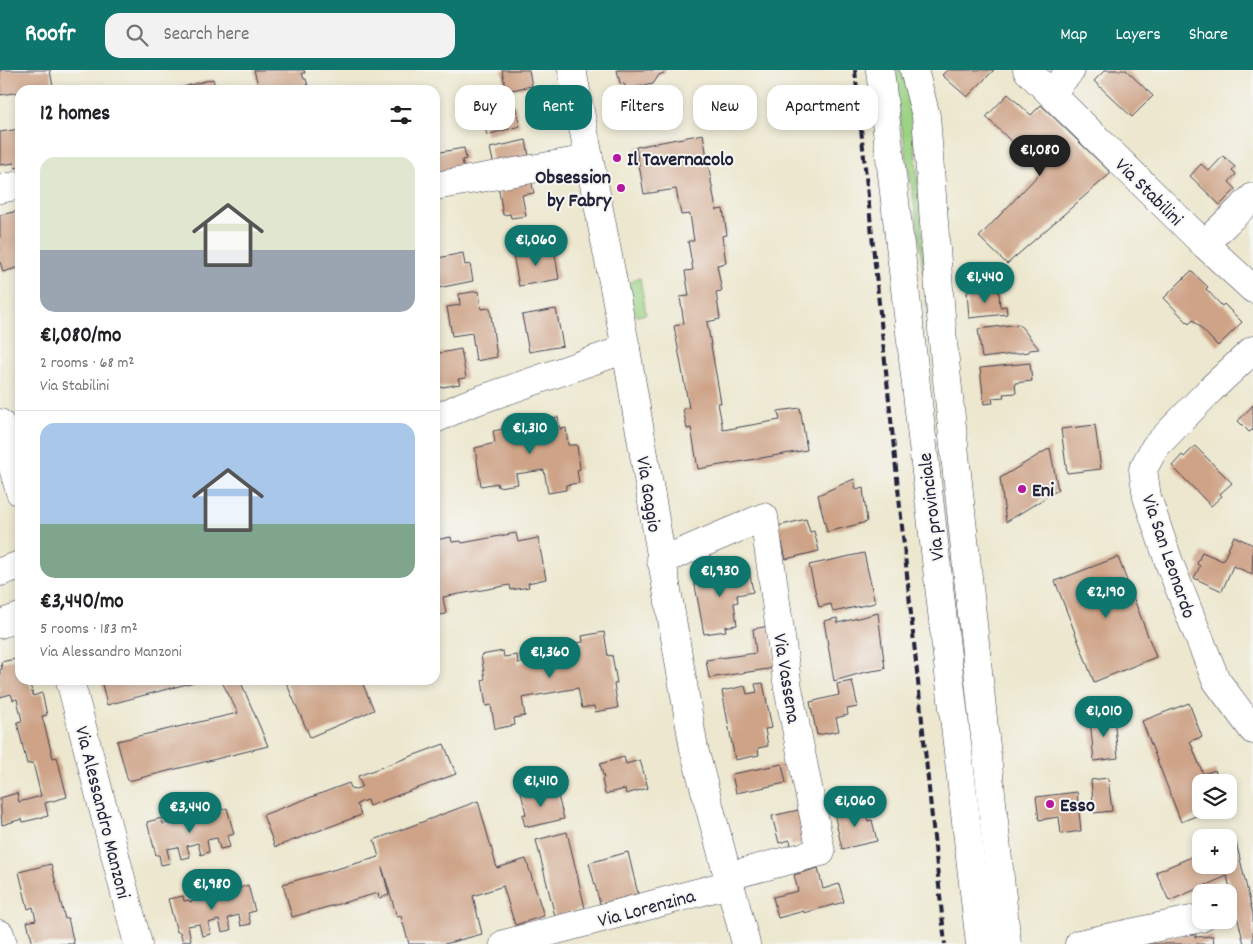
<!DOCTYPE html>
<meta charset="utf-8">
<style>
:root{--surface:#fff;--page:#f2f2f2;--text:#202124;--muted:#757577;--line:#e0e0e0;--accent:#0f766e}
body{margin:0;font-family:Dekko,sans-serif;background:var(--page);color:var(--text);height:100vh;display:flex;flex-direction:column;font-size:19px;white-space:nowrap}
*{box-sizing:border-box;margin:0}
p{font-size:16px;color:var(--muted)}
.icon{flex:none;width:28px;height:28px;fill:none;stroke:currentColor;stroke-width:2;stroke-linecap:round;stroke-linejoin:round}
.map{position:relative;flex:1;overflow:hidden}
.details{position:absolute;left:15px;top:15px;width:425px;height:600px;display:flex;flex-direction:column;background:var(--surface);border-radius:15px;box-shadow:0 2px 8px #0003}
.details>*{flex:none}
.guide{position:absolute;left:455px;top:15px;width:475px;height:45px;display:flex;gap:10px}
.tools{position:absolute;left:1192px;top:704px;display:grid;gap:10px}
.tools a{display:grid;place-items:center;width:45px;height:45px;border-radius:10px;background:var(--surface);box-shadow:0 2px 8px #0003;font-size:25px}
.price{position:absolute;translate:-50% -42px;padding:0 11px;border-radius:18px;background:var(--accent);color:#fff;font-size:16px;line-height:32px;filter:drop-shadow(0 1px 2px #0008)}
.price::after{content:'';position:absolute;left:50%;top:30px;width:15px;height:11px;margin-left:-8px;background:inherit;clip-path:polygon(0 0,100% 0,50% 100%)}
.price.active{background:#222;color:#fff}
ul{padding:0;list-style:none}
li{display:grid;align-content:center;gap:10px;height:265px;padding:0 25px}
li+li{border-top:1px solid var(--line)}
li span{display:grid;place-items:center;height:155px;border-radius:15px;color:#555}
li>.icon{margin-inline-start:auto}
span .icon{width:90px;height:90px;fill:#fffc;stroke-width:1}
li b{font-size:21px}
h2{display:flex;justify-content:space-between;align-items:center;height:60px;padding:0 25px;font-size:21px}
.tag{padding:0 18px;border-radius:15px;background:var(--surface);box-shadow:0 2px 8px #0003;font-size:18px;line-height:45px}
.tag.active{background:var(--accent);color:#fff}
header{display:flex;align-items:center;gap:30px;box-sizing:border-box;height:70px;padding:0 25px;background:var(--accent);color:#fff}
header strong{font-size:24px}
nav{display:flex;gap:28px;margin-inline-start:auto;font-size:18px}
.search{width:350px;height:45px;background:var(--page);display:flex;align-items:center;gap:12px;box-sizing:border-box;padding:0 18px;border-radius:15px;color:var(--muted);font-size:19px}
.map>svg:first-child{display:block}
</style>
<header>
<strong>Roofr</strong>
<div class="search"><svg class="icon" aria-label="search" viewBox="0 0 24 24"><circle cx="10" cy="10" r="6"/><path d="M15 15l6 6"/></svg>Search here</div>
<nav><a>Map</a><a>Layers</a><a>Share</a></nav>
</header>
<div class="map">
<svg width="1253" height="874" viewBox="0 0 1253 874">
<rect width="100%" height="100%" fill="#f6f6f2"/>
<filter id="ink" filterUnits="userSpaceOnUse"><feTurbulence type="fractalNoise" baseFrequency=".02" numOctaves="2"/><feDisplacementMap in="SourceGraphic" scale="10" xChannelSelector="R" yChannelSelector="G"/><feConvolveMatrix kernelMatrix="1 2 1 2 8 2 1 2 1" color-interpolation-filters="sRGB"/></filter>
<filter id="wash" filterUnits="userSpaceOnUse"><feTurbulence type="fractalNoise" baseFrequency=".0096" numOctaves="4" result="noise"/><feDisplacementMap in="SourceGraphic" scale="20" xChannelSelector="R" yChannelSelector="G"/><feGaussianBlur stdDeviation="1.12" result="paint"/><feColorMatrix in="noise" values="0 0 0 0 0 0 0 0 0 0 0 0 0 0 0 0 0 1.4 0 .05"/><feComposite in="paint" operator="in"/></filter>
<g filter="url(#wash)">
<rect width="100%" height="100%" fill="#ece7ce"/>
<g fill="#9cd284" stroke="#5f7a60">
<polygon points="895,0 900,0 911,28 930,258 917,150 897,29"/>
<polygon points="640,208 646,244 637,246 632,243 631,239 628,217 634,209"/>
</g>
<g id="blocks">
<g fill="#cea387">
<polygon points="0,0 50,0 53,17 20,20 20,22 0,25"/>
<polygon points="254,0 304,0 305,3 302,3 304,9 306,9 309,20 255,20 254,16 258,15"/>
<polygon points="502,0 529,0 532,16 506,21"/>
<polygon points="617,0 665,0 666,2 659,5 653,14 627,19 624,14 620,13"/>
<polygon points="947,0 994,0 967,27 942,5"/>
<polygon points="1105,0 1126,0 1153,26 1132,47 1094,11"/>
<polygon points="213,9 216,20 175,20 175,19"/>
<polygon points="1008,24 1031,45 1041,35 1111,103 1007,194 979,167 1042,101 986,47"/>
<polygon points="515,35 520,56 487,65 481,44"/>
<polygon points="20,59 20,97 15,98 14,93 0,95 0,62"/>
<polygon points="703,64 716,140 723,139 727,165 722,166 726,193 717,195 722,221 716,222 720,249 707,252 721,333 718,333 723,360 780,350 778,341 800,338 807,380 698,399 691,358 687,359 683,339 689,338 674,256 684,254 680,227 689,226 685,201 693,200 688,171 694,171 690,144 681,145 676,119 644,124 636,77"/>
<polygon points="526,70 530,92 495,100 490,78"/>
<polygon points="464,78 466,89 462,90 465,104 437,109 435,83"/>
<polygon points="1223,86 1235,97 1232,100 1236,104 1229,112 1236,119 1220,135 1190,106 1201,94 1209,101"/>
<polygon points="531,109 534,123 522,125 526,146 511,148 510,144 503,145 498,115"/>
<polygon points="18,141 20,148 20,197 3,202 0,192 0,145"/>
<polygon points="554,178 559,209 519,216 513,185"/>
<polygon points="463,183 465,195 470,194 473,211 438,218 435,201 440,200 438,188"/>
<polygon points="1191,201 1208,217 1206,219 1222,236 1224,234 1242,252 1218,276 1193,250 1189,254 1164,228"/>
<polygon points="987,220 987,221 996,220 999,223 1000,237 1006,236 1007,244 969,248 967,222"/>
<polygon points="479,221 481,239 490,238 497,287 476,291 472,263 452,266 447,237 460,235 459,224"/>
<polygon points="556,239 563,276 529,282 522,245"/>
<polygon points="1019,254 1039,279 1029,280 1029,282 982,288 978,259"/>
<polygon points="461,279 466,308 458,309 460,314 437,318 435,309 435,284"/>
<polygon points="1030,293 1032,311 1015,313 1016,323 1003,324 1004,327 992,328 993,333 984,334 980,298"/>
<polygon points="1253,335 1253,361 1252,360 1249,362 1238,351"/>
<polygon points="558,347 560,359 566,358 568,375 577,375 580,399 577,400 579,413 566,415 566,420 548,423 544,400 516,404 518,414 498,417 497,413 481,416 475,378 495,373 493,361 503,359 502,356 512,354 512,358 524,356 524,353"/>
<polygon points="1095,355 1101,399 1067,403 1061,359"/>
<polygon points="1195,376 1232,413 1220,424 1222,426 1211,436 1172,396 1182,385 1184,387"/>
<polygon points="1050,378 1058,420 1006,452 1000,408"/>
<polygon points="854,409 856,420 863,418 867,452 827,462 818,425"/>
<polygon points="806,449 810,462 814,461 819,481 786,489 778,456"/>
<polygon points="516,463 518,472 538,468 546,509 528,513 529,517 511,520 510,515 443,527 446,544 435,546 435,470 451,467 452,472 461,471 462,473"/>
<polygon points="1234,466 1253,475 1252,504 1233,496 1222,521 1194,508 1200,496 1197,494 1202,482 1223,491"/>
<polygon points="864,483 875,533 833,542 831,534 819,537 809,495"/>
<polygon points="1118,487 1156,587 1094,612 1055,511"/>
<polygon points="749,499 753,522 737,525 738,532 734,533 737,555 725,557 726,561 704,564 693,505 717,501 718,503"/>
<polygon points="878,543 885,599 865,602 834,611 824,551 837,548 838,553"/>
<polygon points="769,556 775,598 709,608 706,590 756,583 753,559"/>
<polygon points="604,562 608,586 612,585 617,613 614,614 618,638 595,642 594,636 582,638 578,618 522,628 525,646 514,648 515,655 495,659 491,635 486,636 482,610 485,609 481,585 503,581 504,587 517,585 518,593 572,584 570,574 583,572 582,566"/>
<polygon points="20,588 20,610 29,610 33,626 42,623 47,645 42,646 53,688 57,687 67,727 45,733 48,746 23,752 22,749 2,755 0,728 17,723 19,732 41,726 33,693 27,694 17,652 22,651 17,629 13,630 11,624 0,627 0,600 2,599 1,592"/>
<polygon points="101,610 198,610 198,611 107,635"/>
<polygon points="221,610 240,610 268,676 128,711 117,671 238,643"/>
<polygon points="285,610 361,610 374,640 310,667"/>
<polygon points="852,611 858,637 847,639 848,645 836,648 839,661 817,665 810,632 839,625 837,614"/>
<polygon points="763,613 772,658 765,659 768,676 758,678 759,685 735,690 722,621 745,616 747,624 757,622 755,614"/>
<polygon points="1189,633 1202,667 1190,671 1203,704 1215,700 1219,712 1201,712 1201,740 1211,740 1181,752 1142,651"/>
<polygon points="1114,646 1118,688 1094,691 1090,649"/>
<polygon points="444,674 456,704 369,736 367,730 361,732 357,734 361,745 275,777 263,745 349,713 352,720 359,718 362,716 358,706"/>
<polygon points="624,687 626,694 640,690 648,718 626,724 625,719 605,724 602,709 604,708 600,694"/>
<polygon points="782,694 786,713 736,723 732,704"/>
<polygon points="1108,708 1112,741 1094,743 1091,710"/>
<polygon points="543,717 545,725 557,722 564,749 529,757 528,755 525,756 522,745 526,744 521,722"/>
<polygon points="1077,722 1081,761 1061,764 1059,747 1039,750 1036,727"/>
<polygon points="478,731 497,798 526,789 544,846 515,855 503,816 473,826 482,864 445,874 409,874 401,846 397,847 382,797 389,825 379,828 378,823 292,847 283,814 379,787 374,770"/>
<polygon points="864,737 868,751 872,750 877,771 842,779 834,743"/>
<polygon points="227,738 234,764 227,766 230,777 220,779 217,768 207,770 209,782 201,785 198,773 187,776 190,787 181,789 178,777 167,779 170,793 161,795 159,785 156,785 147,752 162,748 163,754 168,753 169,755 178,752 177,749 187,747 188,749 207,743 207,745 218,742 218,741"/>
<polygon points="803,739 811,771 791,776 790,770 779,773 772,746"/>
<polygon points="567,762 585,838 555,846 536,770"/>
<polygon points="1235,768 1253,844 1253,874 1244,874 1227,806 1169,831 1156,802 1201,783 1201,795 1229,795 1229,771"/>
<polygon points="628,782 638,824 600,834 589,793"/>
<polygon points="51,794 65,849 68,848 74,874 33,874 27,852 36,850 33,837 28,839 19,802"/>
<polygon points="818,798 823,819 839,814 844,832 804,843 804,841 778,848 773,827 798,821 794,805"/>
<polygon points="248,815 255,841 248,843 251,854 241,856 239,845 228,848 231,860 222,862 219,850 208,853 211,864 202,866 199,854 188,856 191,870 183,872 180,862 177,862 168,829 183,826 184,831 189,830 190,832 199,829 198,826 208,824 209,826 228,821 229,822"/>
<polygon points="1195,864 1195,867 1213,866 1214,874 1114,874 1114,872"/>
</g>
</g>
</g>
<g filter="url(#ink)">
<use href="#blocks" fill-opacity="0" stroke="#404051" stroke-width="1"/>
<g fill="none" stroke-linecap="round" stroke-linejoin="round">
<defs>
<g id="minor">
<polyline points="572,0 626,279 694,679 746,874"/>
<polyline points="1027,0 1204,174 1253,219"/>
<polyline points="1051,23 1071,0"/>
<polyline points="435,116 589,89"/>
<polyline points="0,119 20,115"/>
<polyline points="1204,174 1253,127"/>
<polyline points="1253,280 1211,319 1155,377 1143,399 1147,427 1170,495 1216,610 1253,660"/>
<polyline points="435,349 465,335 626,279"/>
<polyline points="0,353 20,422"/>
<polyline points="661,491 764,447 788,618 821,782 728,806"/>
<polyline points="0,502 20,495"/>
<polyline points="0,554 20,547"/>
<polyline points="70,610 138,874"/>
<polyline points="0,864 3,874"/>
<polyline points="504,874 730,814"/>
<polyline points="1079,874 1201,848"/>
</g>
<g id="major">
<polyline points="880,0 980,874"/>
<polyline points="914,0 926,46 943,272 1007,874"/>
</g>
</defs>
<use href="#minor" stroke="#404051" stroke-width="29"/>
<use href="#major" stroke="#404051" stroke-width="29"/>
<use href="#minor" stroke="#fff" stroke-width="28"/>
<use href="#major" stroke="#fff" stroke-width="28"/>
<polyline stroke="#22223b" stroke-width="4" stroke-dasharray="8 4" stroke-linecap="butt" points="855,0 945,874"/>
</g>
</g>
<g fill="#b5179e" stroke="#f6f6f2" stroke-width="2">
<circle cx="617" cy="88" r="5"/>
<circle cx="621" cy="118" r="5"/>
<circle cx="1022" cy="419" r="5"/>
<circle cx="1050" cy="734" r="5"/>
</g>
<g text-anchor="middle" stroke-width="4" stroke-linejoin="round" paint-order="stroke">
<g font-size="20" font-weight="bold" fill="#22223b" stroke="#f6f6f2" text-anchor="start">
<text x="627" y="95">Il Tavernacolo</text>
<text x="611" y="113" text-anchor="end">Obsession<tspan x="611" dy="23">by Fabry</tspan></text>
<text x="1032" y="426">Eni</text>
<text x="1060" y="741">Esso</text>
</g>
<g font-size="20" fill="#22223b" stroke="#f6f6f2">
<text transform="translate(1150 121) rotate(45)" y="7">Via Stabilini</text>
<text transform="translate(650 424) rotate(81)" y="7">Via Gaggio</text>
<text transform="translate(930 437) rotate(-97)" y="7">Via provinciale</text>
<text transform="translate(1170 486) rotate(71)" y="7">Via San Leonardo</text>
<text transform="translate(788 608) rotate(81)" y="7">Via Vassena</text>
<text transform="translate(104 742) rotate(76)" y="7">Via Alessandro Manzoni</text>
<text transform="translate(646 837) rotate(-15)" y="7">Via Lorenzina</text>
</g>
</g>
</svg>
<div class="tools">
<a><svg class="icon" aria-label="layers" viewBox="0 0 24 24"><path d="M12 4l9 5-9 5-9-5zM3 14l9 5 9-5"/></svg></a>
<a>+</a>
<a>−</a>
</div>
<b class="price active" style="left:1040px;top:107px">€1,080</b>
<b class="price" style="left:536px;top:197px">€1,060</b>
<b class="price" style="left:985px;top:234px">€1,440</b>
<b class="price" style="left:530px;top:385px">€1,310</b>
<b class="price" style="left:720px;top:528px">€1,930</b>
<b class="price" style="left:1106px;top:549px">€2,190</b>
<b class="price" style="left:550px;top:609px">€1,360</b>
<b class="price" style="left:1104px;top:668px">€1,010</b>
<b class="price" style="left:541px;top:738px">€1,410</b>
<b class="price" style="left:855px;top:758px">€1,060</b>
<b class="price" style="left:190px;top:764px">€3,440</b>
<b class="price" style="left:212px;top:841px">€1,980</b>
<div class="guide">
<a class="tag">Buy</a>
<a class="tag active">Rent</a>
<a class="tag">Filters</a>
<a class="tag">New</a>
<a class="tag">Apartment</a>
</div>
<section class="details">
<h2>12 homes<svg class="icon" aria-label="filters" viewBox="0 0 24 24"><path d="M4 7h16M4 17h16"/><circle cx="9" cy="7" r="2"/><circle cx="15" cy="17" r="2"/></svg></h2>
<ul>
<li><span style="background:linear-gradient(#dfe7d0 60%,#9aa5b1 0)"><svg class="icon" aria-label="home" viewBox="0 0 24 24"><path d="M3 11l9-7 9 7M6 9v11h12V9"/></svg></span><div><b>€1,080/mo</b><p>2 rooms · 68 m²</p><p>Via Stabilini</p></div></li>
<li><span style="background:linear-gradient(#a9c7e8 65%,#7fa58c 0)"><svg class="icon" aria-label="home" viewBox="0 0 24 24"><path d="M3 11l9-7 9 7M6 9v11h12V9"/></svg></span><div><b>€3,440/mo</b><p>5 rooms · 183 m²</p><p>Via Alessandro Manzoni</p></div></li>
</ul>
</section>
</div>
